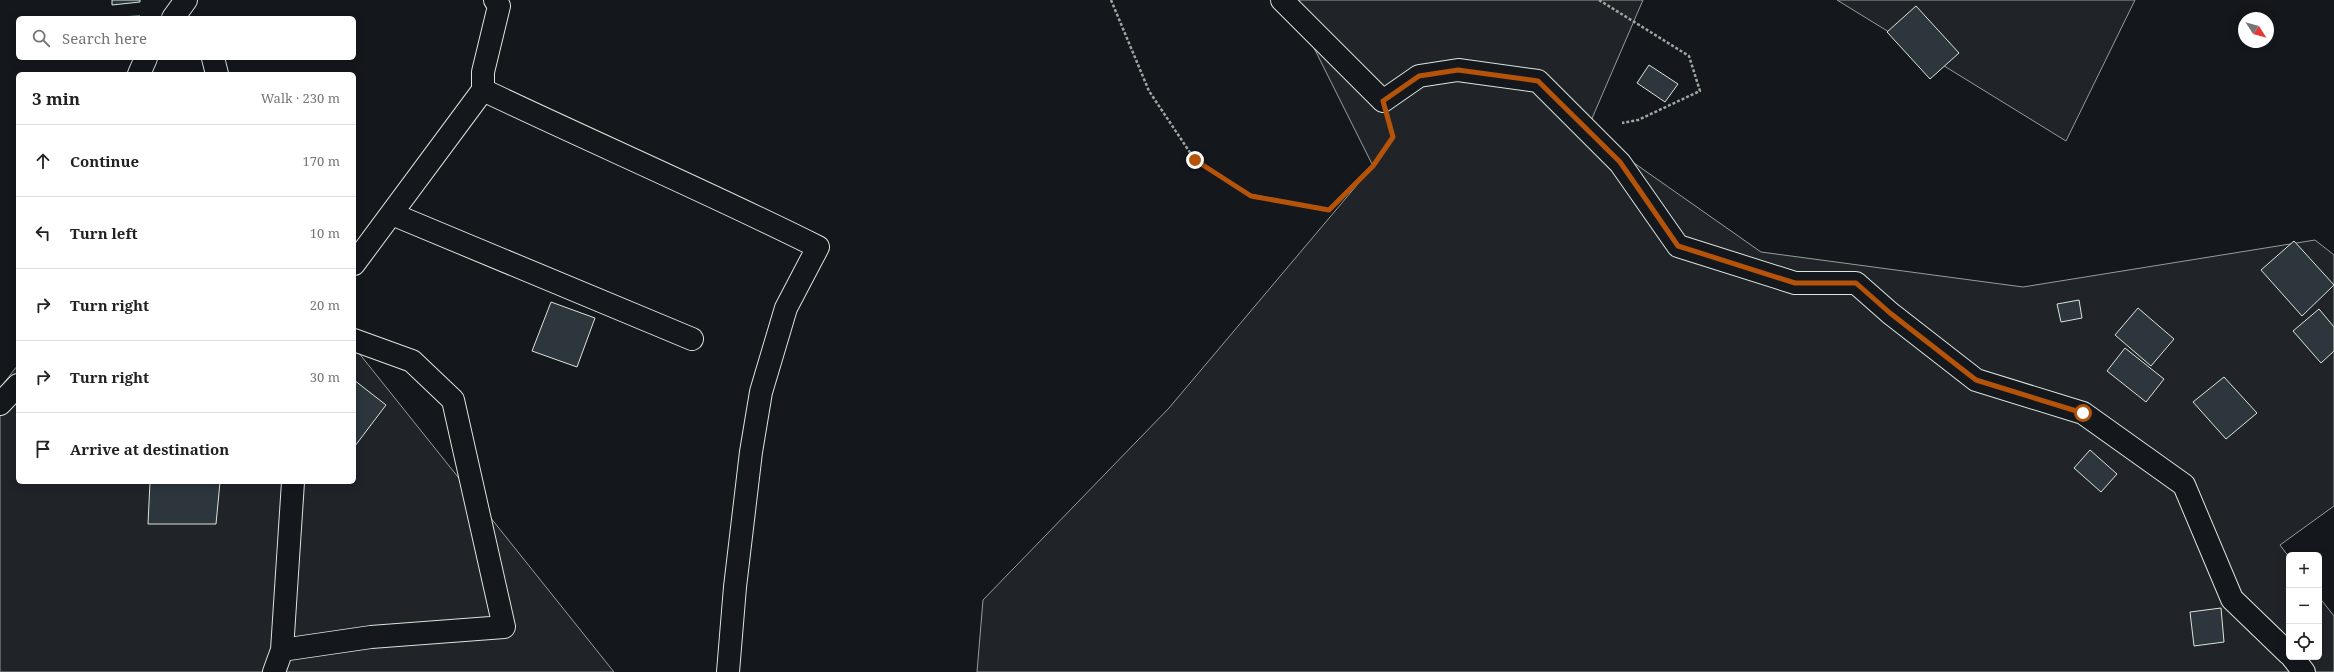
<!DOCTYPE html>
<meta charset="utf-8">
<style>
body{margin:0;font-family:"Noto Serif",serif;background:#f6f6f6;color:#222}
.controls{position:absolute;right:12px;bottom:12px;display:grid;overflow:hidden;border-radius:6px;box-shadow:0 2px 10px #0003}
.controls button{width:36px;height:36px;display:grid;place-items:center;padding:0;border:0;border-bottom:1px solid #e0e0e0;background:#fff;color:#222;font:20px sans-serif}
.compass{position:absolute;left:2238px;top:12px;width:36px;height:36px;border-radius:50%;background:#fff;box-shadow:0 2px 10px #0003;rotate:126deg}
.stop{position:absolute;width:12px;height:12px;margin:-9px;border:3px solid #b45309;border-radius:50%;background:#fff}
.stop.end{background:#b45309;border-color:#fff;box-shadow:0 1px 4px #0008}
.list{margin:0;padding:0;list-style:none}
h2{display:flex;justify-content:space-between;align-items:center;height:52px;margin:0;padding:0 16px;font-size:17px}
h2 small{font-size:13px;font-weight:400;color:#767676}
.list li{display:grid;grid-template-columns:26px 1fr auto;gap:12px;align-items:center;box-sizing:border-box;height:72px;padding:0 16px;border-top:1px solid #e0e0e0}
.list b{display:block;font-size:15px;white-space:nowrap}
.list em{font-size:13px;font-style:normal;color:#767676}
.icon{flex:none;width:22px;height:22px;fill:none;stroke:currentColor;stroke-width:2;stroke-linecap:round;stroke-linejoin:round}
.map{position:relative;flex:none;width:2334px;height:672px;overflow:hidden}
.search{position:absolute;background:#fff;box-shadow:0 2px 10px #0003;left:16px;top:16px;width:340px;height:44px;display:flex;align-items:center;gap:10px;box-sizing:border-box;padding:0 14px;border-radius:6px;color:#767676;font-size:15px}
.panel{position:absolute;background:#fff;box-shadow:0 2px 10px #0003;left:16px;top:72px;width:340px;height:412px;border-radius:6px}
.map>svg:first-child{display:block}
.green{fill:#202428;stroke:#939e99}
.building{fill:#2c363c;stroke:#d8e6dc}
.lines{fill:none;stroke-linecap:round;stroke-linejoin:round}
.minor-casing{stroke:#d8e6dc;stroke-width:24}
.path{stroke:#9da8a2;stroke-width:2.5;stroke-dasharray:3 2;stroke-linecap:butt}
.minor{stroke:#14181c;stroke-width:22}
.route{stroke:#b45309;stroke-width:5}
</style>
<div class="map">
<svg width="2334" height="672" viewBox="0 0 2334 672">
<rect width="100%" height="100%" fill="#14181c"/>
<path class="green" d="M1290,0H1643L1587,130L1761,252L2023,287L2315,240L2334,255V506L2280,545L2289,557V657H2319V597L2334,616V672H977L983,600L1169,408L1373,166Z
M1837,0H2135L2066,141Z
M354,347L614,672H0V388L18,365V482H354Z"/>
<path class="building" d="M112,0H140V2L112,5Z
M1916,6L1959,53L1930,79L1887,32Z
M140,16V18H93Z
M1649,65L1678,84L1665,102L1637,83Z
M2294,241L2334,285L2302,316L2261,270Z
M2079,300L2082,318L2061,322L2057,304Z
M551,302L595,318L577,367L532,351Z
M2138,308L2174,339L2151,366L2115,335Z
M2319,309L2334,327V351L2321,363L2293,331Z
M2125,348L2164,379L2146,402L2107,371Z
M2224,377L2257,413L2226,439L2193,402Z
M354,380L386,405L355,446L354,445Z
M2090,450L2117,474L2101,492L2074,468Z
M150,482H220L216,524H148Z
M2221,608L2224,642L2194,646L2190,612Z"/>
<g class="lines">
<defs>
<path id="minor" d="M495,0L499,6L483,72V90C594,143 708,192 818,247L786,308L761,392L751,452L735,587L728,672
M1282,0L1383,101L1419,76L1458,70L1538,81L1620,163L1678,246L1795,283H1856L1890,313L1976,380L2083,413L2184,485L2232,599L2289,654
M173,18L186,0
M213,58L217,74
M139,74L146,58
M392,214L692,339
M354,264L483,90
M0,404L18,385
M282,650L371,637L504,627L453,400L412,361L354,340
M2292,657L2304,672
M274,672L282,650L293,482"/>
</defs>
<use href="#minor" class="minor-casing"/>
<path class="path" d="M1111,0L1149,91L1195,160L1251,195L1329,210L1373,166L1393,137L1391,128
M1599,0L1689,56L1700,91L1638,120L1622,123"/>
<use href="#minor" class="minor"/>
</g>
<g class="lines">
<path class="route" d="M1195,160L1251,196L1329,210L1373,166L1393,137L1383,101L1419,76L1458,70L1538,81L1620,162L1678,246L1795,283H1856L1890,313L1976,380L2083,413"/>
</g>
</svg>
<div class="controls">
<button>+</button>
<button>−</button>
<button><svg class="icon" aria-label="locate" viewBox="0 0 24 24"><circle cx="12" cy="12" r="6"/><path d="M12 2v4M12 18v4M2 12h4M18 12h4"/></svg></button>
</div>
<svg class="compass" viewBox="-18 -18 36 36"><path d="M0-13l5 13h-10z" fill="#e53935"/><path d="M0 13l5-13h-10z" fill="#767676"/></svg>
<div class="stop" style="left:2083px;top:413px"></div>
<div class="stop end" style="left:1195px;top:160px"></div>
<div class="search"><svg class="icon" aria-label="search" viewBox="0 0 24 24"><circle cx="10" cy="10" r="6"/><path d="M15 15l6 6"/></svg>Search here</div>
<section class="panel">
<h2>3 min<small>Walk · 230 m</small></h2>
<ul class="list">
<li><svg class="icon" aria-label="ahead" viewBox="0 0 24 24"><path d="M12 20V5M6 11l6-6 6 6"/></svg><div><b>Continue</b></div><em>170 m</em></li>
<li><svg class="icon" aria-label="left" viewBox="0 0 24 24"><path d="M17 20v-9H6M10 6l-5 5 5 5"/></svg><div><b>Turn left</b></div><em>10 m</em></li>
<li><svg class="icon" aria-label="right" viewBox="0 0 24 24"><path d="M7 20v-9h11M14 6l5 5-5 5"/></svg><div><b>Turn right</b></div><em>20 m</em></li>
<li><svg class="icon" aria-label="right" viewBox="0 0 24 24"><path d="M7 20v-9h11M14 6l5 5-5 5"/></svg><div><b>Turn right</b></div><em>30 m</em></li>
<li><svg class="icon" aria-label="arrive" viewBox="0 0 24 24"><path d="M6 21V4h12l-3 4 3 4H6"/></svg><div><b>Arrive at destination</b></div></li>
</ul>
</section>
</div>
